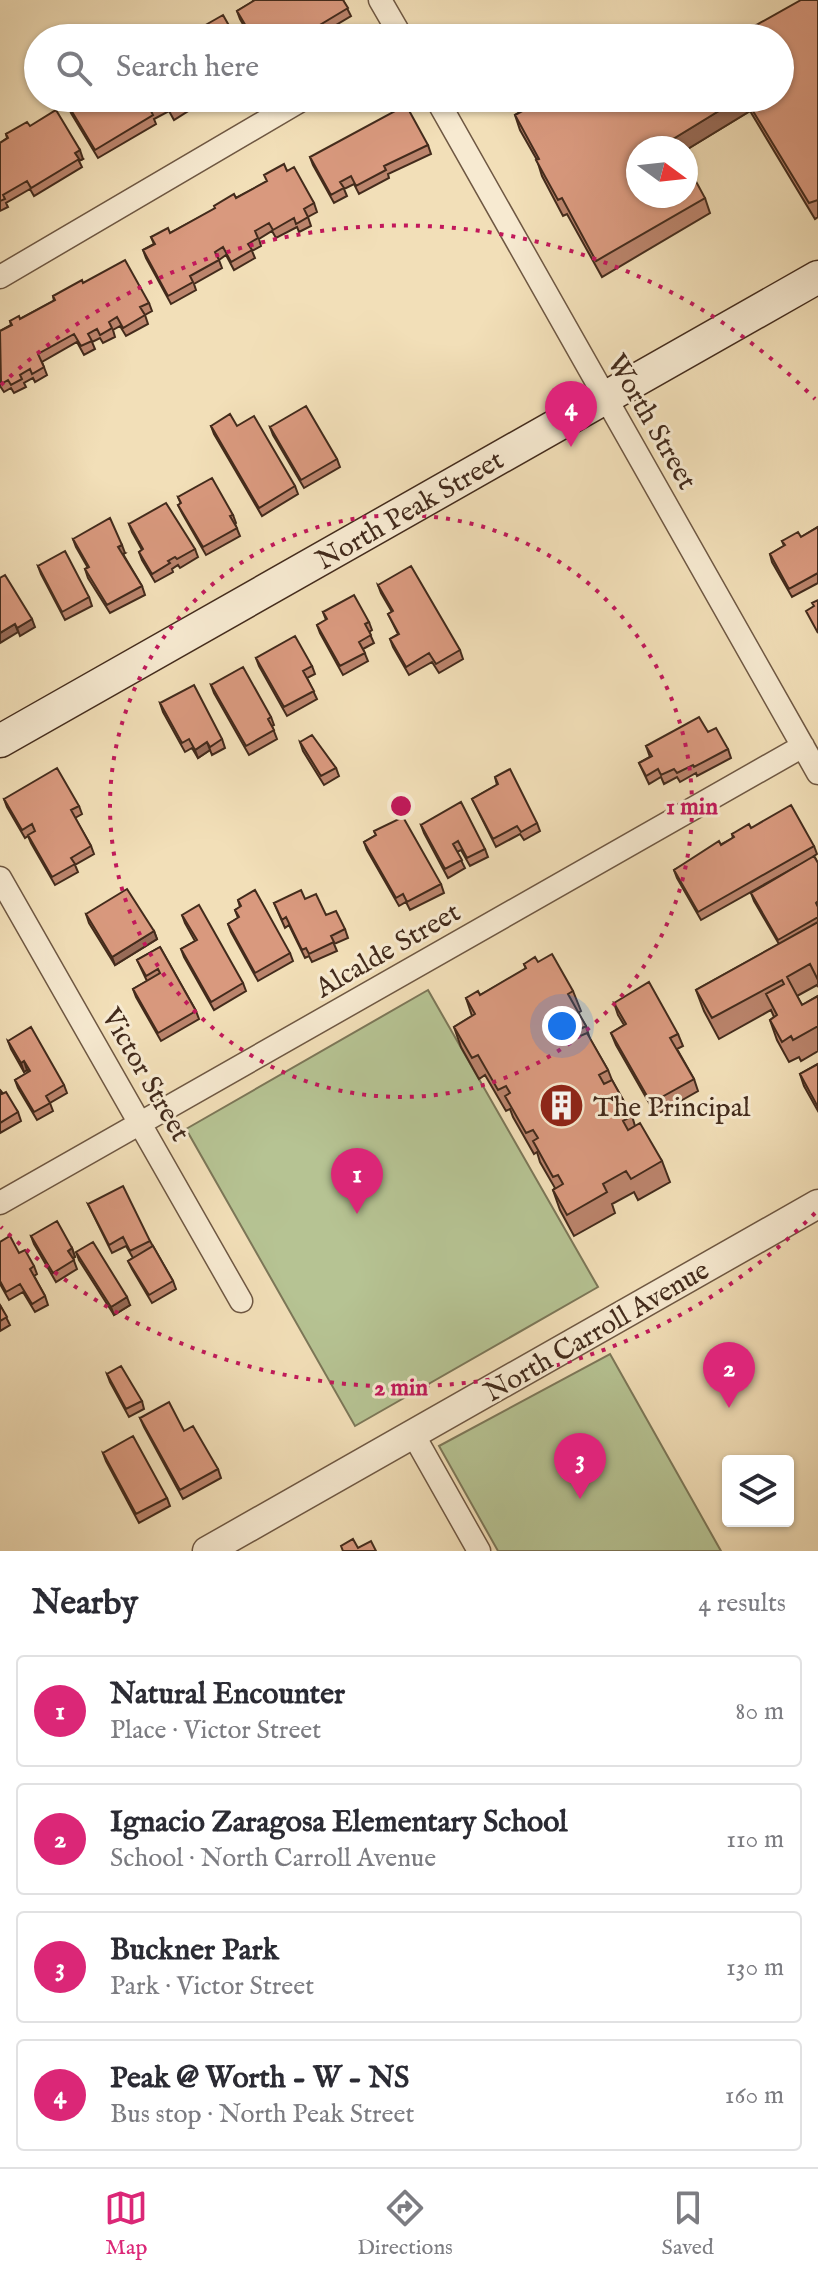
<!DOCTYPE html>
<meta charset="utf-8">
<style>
body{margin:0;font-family:"IM FELL English",serif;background:#f2f2f3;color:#2b2b33}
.controls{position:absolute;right:24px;bottom:24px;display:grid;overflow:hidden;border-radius:8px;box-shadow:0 2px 6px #0004}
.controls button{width:72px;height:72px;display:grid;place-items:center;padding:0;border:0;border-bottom:2px solid #e1e1e2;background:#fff;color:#2b2b33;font:40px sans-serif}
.compass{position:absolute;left:626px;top:136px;width:72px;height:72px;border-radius:50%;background:#fff;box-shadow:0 2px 6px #0004;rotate:105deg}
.you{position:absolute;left:562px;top:1026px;width:28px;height:28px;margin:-20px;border:6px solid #fff;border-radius:50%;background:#1a73e8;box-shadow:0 0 0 12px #1a73e833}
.badge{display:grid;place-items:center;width:52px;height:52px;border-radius:50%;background:#db2777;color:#fff;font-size:26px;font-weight:700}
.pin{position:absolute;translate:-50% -66px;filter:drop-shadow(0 2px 4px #0008)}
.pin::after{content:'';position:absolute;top:42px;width:28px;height:24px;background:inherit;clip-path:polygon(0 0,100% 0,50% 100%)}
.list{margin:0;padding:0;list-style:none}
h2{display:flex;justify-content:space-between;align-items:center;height:104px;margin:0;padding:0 32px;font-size:34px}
h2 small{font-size:26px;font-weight:400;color:#7c7c81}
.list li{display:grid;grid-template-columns:52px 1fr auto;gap:24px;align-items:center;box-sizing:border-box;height:112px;margin:0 16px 16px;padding:0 16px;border:2px solid #e1e1e2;border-radius:8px}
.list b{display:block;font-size:30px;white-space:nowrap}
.list p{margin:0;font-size:26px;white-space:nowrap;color:#7c7c81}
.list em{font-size:26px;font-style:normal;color:#7c7c81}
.icon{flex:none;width:44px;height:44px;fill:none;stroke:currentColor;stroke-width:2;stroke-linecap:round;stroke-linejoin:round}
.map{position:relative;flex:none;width:818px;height:1551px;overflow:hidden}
.search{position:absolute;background:#fff;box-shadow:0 2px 6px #0004;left:24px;right:24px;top:24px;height:88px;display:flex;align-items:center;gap:20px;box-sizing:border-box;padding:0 28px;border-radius:44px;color:#7c7c81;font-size:30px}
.sheet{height:616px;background:#fff}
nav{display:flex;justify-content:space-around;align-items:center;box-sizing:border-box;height:112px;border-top:2px solid #e1e1e2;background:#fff;font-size:22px;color:#7c7c81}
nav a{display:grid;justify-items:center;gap:4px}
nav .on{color:#db2777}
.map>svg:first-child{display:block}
.green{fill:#b6c393;stroke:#7c7758;stroke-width:2}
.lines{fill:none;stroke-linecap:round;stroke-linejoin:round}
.minor-casing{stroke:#6f5843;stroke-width:25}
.tertiary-casing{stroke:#6f5843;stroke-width:31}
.secondary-casing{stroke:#432b1c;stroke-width:35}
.minor{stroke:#f7ead1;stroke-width:22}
.tertiary{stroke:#f7ead1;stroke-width:28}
.secondary{stroke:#f7ead1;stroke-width:32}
.wall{fill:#bb846c;stroke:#432b1c;stroke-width:2}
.shaded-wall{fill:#986b58;stroke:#432b1c;stroke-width:2}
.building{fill:#d9997e;stroke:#432b1c;stroke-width:2}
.ring{fill:none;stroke:#c2185b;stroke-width:4;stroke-dasharray:4 8}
.labels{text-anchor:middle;stroke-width:6;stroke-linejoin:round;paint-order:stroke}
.street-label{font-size:28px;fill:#432b1c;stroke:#f7ead1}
.poi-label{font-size:28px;fill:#432b1c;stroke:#f7ead1;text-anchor:start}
.centre{fill:#c2185b;stroke:#f7ead1;stroke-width:4}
.ring-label{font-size:24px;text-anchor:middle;font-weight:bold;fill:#c2185b;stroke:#f7ead1;stroke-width:6;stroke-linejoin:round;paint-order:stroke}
</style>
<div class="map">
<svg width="818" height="1551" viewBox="0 0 818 1551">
<rect width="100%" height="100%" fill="#f2dfb8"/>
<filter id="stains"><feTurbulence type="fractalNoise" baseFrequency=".0025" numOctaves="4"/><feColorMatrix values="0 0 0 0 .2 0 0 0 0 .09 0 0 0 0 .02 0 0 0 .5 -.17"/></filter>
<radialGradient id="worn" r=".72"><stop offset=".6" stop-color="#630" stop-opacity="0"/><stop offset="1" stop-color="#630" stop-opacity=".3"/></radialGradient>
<path class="green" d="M428,990L598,1287L355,1426L186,1129Z
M610,1354L721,1551H498L439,1446Z"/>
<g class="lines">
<defs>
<path id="minor" d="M380,0L402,38
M436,98L818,773
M0,277L305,98
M0,878L241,1301
M0,1203L803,746
M413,1434L479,1551"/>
<path id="tertiary" d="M207,1551L818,1204"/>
<path id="secondary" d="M0,741L818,277"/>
</defs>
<use href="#minor" class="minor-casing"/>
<use href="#tertiary" class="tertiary-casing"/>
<use href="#secondary" class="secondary-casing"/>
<use href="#minor" class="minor"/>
<use href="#tertiary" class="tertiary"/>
<use href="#secondary" class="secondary"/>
</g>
<path class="wall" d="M253,0H343L351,16L314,38H303L302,35L297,38H251L240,19L237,11L254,1Z
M818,0V217L815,219L750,111L686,150V148H638L705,198L710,213L602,277L567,214L563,216L542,176L537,160L520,130L515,115L520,112L514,98H780Z
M79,98H204L192,105L193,108L174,120L169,111L154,119L156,124L98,158L71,113L68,105Z
M30,126L83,159L79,161L82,167L34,196L30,189L6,203L8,207L0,211V143L7,138L6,134Z
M428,145L431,154L388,174L389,178L359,194L354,184L344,189L347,196L334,203L313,165L310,157Z
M287,171L314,203L317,212L308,217L311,226L299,232L297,227L276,238L272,231L259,239L261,246L252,251L255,258L234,270L226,255L219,260L222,268L194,284L196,290L171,304L146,258L143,250L154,244L151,237L170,233Z
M83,283L149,303L152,311L145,315L148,324L126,336L120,326L113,330L115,337L103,343L100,338L92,342L95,349L84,355L77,342L42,362L47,375L35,382L33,378L24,383L26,387L14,393L11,388L4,392L0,386V331L11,325L10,321L20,319L54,301L53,296Z
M211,426H237L295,486L298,494L262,516L214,434Z
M270,427L337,459L340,467L304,488L273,435Z
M178,497L233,515L236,523L235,524L240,536L206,555L182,513L178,505L181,504Z
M129,524L195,549L198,557L180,568L178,565L172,569L173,572L155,582L142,560L139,552L142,550L132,532Z
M818,527V583L792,597L772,562L770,554L784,546L782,541L801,537Z
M73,539L125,553L123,554L142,586L145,595L110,613L88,578L85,569L88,568L76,547Z
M38,566L89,597L92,606L65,620L41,574Z
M378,585L460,650L463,659L439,673L432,662L409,675L393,647L390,639L398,634L388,614L392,612L381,593Z
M323,612L369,622L372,630L369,632L374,643L363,649L368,661L343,675L320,633L317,625L326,620Z
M256,658L312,666L315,674L307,678L317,699L287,716L259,666Z
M211,685L271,717L274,725L272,726L277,739L249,755L214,693Z
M160,703L222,739L225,748L212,755L210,750L198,758L192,748L185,752L163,712Z
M708,732L728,749L731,758L697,776L696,773L680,782L677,777L664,784L661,777L649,784L639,763L650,757L646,746Z
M300,742L336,768L339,776L324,785L303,751Z
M495,777L537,823L540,831L524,840L520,834L496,847L472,799L497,785Z
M4,799L79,806L82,814L75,818L91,846L94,854L75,865L78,872L55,885L31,843L28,836L25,838L7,807Z
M421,825L485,849L488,857L470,866L461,850L457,852L465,868L448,878L424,833Z
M751,828L814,846L817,854L814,856L818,863V987L817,985L797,996L802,1005L818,996V1051L801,1061L799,1057L789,1062L777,1040L770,1020L774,1017L771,1010L719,1039L704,1011L696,990L779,944L754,901L751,893L797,866L701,920L677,878L674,870L733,838L732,834Z
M374,831L441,884L444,893L410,910L406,902L399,906L367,850L364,842L376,835Z
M305,899L345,929L348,938L334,944L337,951L312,962L309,956L305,958L289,925L285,928L274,903Z
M238,900L290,953L293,961L258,981L231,932L228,924L238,918L235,910L240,907Z
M86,914L154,931L157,939L115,965L89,923Z
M182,915L243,983L246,991L214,1010L184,957L181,949L195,941L185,923Z
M160,947L196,1011L199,1019L161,1041L136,997L133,989L147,981L137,960Z
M538,962L573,991L581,1011L578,1013L586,1026L590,1039L608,1070L612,1080L632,1116L635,1126L662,1161L670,1182L638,1200L634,1192L612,1204L615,1213L574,1236L560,1210L553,1190L555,1188L540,1162L537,1152L534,1154L513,1117L510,1109L506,1111L485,1075L479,1079L461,1047L454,1027L472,1016L466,998L480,995L526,969L524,964Z
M614,1003L678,1034L683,1046L677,1049L694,1079L698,1091L656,1115L616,1045L611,1033L624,1025L618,1015Z
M8,1041L64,1085L67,1093L50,1103L53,1111L37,1120L18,1088L15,1080L29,1072L27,1070L24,1072L11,1049Z
M818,1064V1111L804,1086L800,1074Z
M0,1090L18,1112L21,1121L0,1133Z
M88,1204L150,1241L173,1281L176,1289L152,1303L132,1269L128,1261L133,1258L126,1246L112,1253Z
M31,1236L72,1248L75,1257L73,1258L77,1269L56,1282L34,1244Z
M0,1242L19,1253L34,1266L37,1274L34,1276L45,1296L48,1305L35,1312L23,1292L9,1300L0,1284Z
M76,1252L130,1305L114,1315L79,1260Z
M0,1305L10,1325L0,1331Z
M107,1374L142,1401L144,1409L129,1417L110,1382Z
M140,1418L184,1431L218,1469L221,1478L183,1499L144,1427Z
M103,1453L167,1498L170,1506L139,1523L106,1461Z"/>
<path class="shaded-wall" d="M740,98H745L750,111L686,150V148H676L673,139Z
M80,150L83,159L79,161L75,153Z
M122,545L125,553L121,555L118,547Z
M32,619L35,627L20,636L17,628Z
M15,624L18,632L0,643V633Z
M207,742L210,750L198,758L195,750Z
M154,931L157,939L115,965L112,957Z
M24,1061L27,1070L24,1072L21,1063Z
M72,1248L75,1257L71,1259L68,1251Z
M127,1297L130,1305L114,1315L111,1307Z"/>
<path class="building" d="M255,0H343L348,8L303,35L299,27L286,34L288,38H253L237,11Z
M801,0H818V200L809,203L745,98H780V38H733Z
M223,15L236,38H180L193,30L198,38L206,33L202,27Z
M80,98H189L190,100L171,111L166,102L151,111L153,115L95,150L68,105Z
M520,98H740L673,139L678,148H638V196H686V163L705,198L596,261L562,198L558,200L536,160L539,159L515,115L526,109Z
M406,105L428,145L384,166L386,170L356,186L351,176L340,182L344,188L331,195L310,157Z
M56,110L80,150L75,153L79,159L31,188L27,181L3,195L5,199L0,201V143L8,138L6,134L27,122L30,126Z
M284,164L287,171L294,167L314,203L304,209L308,217L296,224L294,218L273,230L269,223L255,231L258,238L248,244L252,250L231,262L223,247L215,252L219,260L190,276L193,282L168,296L143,250L155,244L151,237L168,228L170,233L215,208L214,206L234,194L236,198L267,181L264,175Z
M125,260L149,303L140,307L145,315L123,328L117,317L109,322L112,328L100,335L97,329L88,334L92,341L81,346L74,334L38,354L44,367L32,374L30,369L20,375L22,379L11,385L8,380L1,384L0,331L12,325L10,321L19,316L20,319L55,300L53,296L82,280L83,283Z
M306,406L337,459L301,480L270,427Z
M230,414L237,426L254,416L295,486L259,508L211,426Z
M212,478L233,515L230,516L237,528L203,547L178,505L181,503L178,497Z
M166,503L195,549L177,559L175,557L168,561L170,563L152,574L139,552L143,549L129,524Z
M110,518L122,545L118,547L142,586L107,605L85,569L89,567L73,539Z
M818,527V573L789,589L770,554L785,545L782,541L798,532L801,537Z
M65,551L89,597L62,612L38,566Z
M411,566L460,650L436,664L429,653L406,667L390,639L399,634L388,614L393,611L378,585Z
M5,575L32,619L17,628L15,624L0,633V578Z
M354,595L369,622L365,624L371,635L359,642L365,653L340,666L317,625L327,619L323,612Z
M818,600V633L806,611L814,606L812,603Z
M295,636L312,666L303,671L314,691L284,707L256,658Z
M243,667L271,717L268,719L274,730L246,746L211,685Z
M194,685L222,739L210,747L207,742L195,750L189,739L182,743L160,703Z
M699,717L708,732L716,728L728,749L694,767L693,765L677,773L674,769L661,775L658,769L646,776L639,763L652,756L646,746Z
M312,735L336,768L321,776L300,742Z
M57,768L79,806L71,810L91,846L71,858L75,864L52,877L28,835L35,831L32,824L22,830L4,799Z
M510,769L537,823L521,832L517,826L493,839L472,799L498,784L495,777Z
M461,802L485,849L467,858L458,841L453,844L462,860L445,869L421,825Z
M791,805L814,846L698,912L674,870L719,841L721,845L734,837L732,834L749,824L751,828Z
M403,817L441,884L407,902L403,894L396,898L364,842L376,835L374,831Z
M814,856L818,863V901L816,903L818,907V917L778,940L751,893Z
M127,889L154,931L112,957L86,914Z
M255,890L290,953L255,973L228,924L239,917L235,910L241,906L238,900Z
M301,890L305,899L316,894L326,915L336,911L345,929L331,936L334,942L309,954L306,948L302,950L286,917L282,920L274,903Z
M199,905L243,983L211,1002L181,949L197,940L182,915Z
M818,922V980L810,964L787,977L802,1005L818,996V1026L793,1040L791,1036L782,1042L770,1020L777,1015L766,994L784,984L782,980L712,1018L696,990Z
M160,947L196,1011L158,1033L133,989L160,973L158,969L146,976L137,960Z
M552,954L573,991L568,994L586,1026L575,1032L578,1037L587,1033L608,1070L599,1075L604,1084L612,1080L632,1116L623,1121L628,1130L640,1123L662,1161L631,1179L626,1171L603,1184L607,1192L567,1215L553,1190L563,1184L558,1175L553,1177L533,1141L538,1138L533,1130L526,1133L505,1096L510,1093L506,1086L498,1090L478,1055L472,1058L454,1027L475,1014L466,998L478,991L480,995L526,968L524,964L535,957L538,962Z
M649,982L678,1034L670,1038L694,1079L651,1103L611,1033L626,1024L614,1003Z
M31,1027L64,1085L46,1096L50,1103L34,1112L15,1080L30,1071L24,1061L21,1063L8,1041Z
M818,1064V1107L800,1074Z
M0,1090L2,1094L6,1092L18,1112L0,1123Z
M123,1186L150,1241L130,1251L123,1237L109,1245L88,1204Z
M57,1221L72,1248L68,1251L74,1260L53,1273L31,1236Z
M10,1236L19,1253L25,1250L34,1266L30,1269L45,1296L32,1304L20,1284L6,1292L0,1281V1242Z
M93,1242L127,1297L111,1307L76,1252Z
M153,1246L173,1281L149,1295L128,1261Z
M0,1305L7,1317L0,1321Z
M121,1366L142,1401L126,1409L107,1374Z
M169,1402L184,1431L193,1426L218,1469L180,1490L140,1418Z
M133,1436L167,1498L136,1514L103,1453Z
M353,1539L358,1548L371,1541L376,1551H343L341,1546Z"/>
<g class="ring">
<circle cx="401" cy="806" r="291"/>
<path d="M815 1213A581 581 0 0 1 1 1227M1 385A581 581 0 0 1 815 399"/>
</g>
<defs>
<symbol id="building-disc" viewBox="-11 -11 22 22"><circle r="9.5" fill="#8f2418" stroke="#f7ead1"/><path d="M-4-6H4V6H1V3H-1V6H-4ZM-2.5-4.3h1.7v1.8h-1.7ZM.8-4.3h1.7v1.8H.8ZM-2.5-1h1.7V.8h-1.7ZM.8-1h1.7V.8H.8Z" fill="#fff"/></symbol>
</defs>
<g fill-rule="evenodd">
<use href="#building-disc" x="536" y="1080" width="51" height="51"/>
</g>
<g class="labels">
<g class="street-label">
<text transform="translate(653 421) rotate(60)" y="10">Worth Street</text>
<text transform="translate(409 509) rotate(-30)" y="10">North Peak Street</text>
<text transform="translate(387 949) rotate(-30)" y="10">Alcalde Street</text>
<text transform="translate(147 1074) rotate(60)" y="10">Victor Street</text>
<text transform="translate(596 1330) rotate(-30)" y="10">North Carroll Avenue</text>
</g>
<g class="poi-label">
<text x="593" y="1116">The Principal</text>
</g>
</g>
<circle cx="401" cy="806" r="12" class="centre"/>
<g class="ring-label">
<text x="692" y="814">1 min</text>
<text x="401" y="1395">2 min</text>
</g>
<rect width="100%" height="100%" filter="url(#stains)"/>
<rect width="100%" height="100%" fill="url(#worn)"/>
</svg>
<div class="controls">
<button><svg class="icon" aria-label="layers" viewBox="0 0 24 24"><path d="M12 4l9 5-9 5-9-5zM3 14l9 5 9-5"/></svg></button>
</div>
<svg class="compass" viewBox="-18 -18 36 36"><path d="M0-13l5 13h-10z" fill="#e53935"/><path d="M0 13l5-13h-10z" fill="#7c7c81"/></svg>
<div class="you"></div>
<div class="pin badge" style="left:357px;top:1214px">1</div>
<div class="pin badge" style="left:729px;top:1408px">2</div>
<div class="pin badge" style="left:580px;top:1499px">3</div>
<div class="pin badge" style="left:571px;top:447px">4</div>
<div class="search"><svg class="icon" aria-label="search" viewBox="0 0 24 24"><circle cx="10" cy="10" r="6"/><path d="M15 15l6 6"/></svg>Search here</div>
</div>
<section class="sheet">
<h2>Nearby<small>4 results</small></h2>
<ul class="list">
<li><span class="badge">1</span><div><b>Natural Encounter</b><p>Place · Victor Street</p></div><em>80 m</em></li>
<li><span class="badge">2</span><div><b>Ignacio Zaragosa Elementary School</b><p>School · North Carroll Avenue</p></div><em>110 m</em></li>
<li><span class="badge">3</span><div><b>Buckner Park</b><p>Park · Victor Street</p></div><em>130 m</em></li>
<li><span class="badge">4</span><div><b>Peak @ Worth - W - NS</b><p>Bus stop · North Peak Street</p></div><em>160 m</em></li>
</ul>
</section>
<nav>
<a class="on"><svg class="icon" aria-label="map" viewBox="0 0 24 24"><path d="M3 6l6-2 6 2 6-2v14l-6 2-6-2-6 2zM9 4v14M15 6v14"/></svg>Map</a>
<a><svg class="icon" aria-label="directions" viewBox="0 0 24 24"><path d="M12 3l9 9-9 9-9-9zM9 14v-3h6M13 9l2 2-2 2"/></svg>Directions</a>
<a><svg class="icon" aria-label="saved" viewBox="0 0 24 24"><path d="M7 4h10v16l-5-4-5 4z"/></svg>Saved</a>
</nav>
